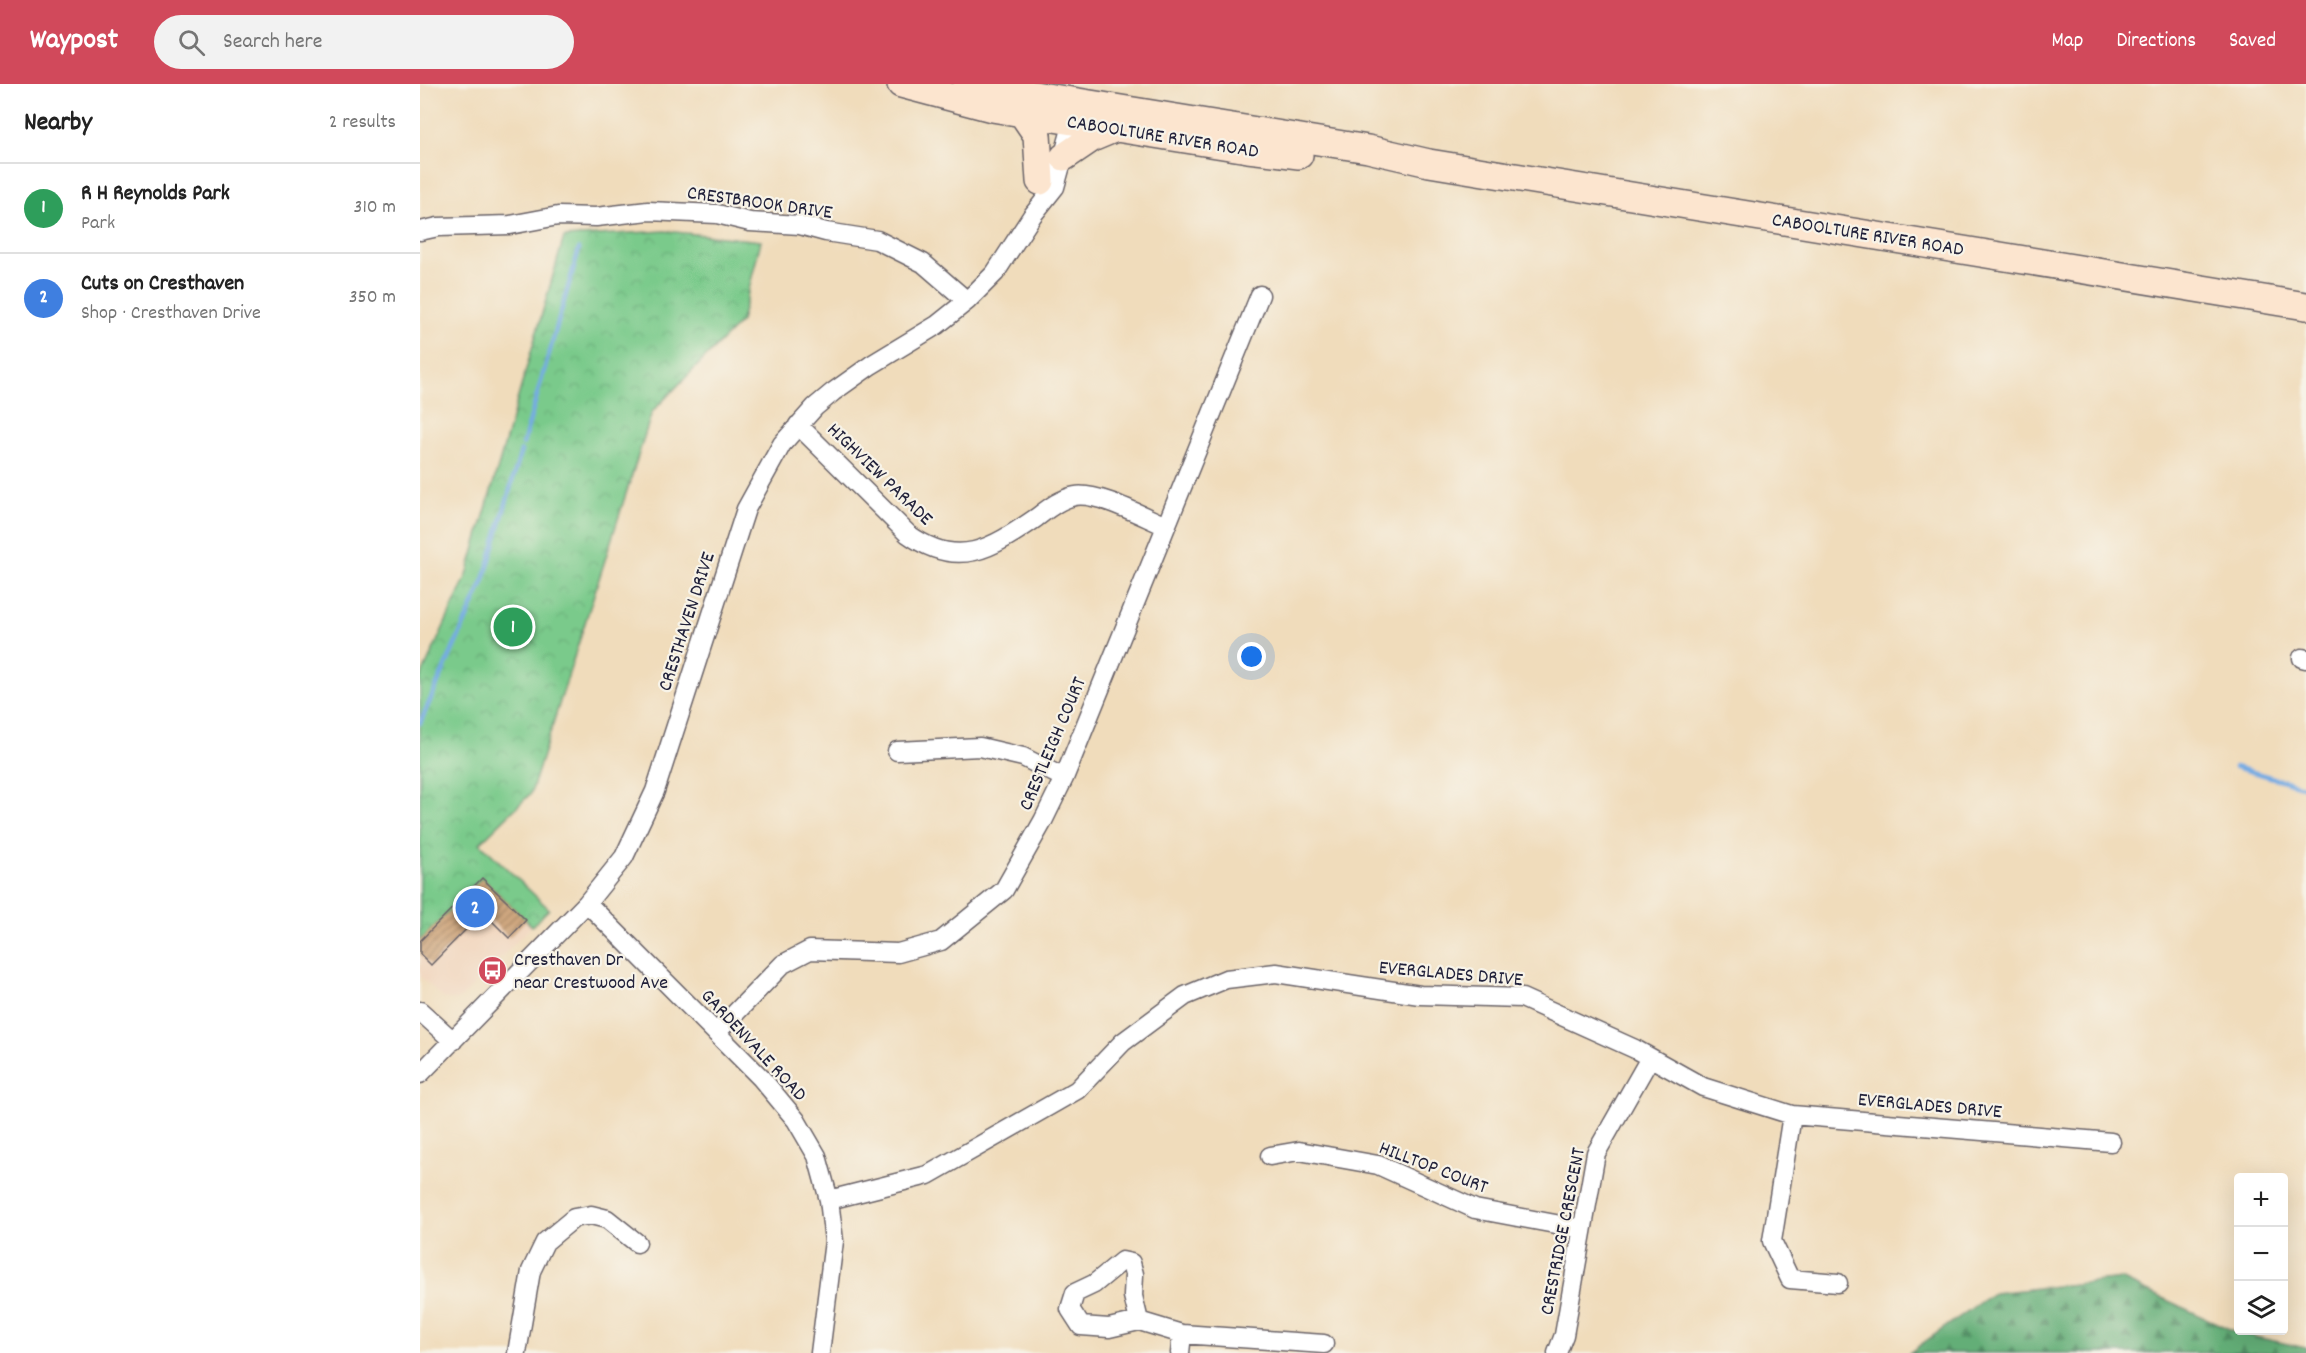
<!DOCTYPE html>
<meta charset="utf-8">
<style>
body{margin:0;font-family:Dekko,sans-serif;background:#f2f2f2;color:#222}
.controls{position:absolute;right:18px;bottom:18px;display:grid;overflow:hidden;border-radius:6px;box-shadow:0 6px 24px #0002}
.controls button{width:54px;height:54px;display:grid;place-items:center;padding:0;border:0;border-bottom:2px solid #e0e0e0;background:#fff;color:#222;font:30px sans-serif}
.you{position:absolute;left:832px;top:573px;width:21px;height:21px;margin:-15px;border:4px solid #fff;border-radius:50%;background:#1a73e8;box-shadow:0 0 0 9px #1a73e833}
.badge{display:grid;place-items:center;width:39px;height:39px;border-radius:50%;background:#d1495b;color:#fff;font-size:20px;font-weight:700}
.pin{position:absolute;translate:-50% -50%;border:3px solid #fff;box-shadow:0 2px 6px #0006}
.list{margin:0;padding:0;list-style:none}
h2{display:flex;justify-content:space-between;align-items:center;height:78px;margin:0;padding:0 24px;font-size:26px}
h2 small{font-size:20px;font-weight:400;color:#767676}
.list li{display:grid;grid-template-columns:39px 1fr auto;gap:18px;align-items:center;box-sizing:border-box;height:90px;padding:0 24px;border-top:2px solid #e0e0e0}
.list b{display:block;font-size:22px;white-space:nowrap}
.list p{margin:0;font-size:20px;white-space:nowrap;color:#767676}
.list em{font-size:20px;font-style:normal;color:#767676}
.icon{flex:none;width:33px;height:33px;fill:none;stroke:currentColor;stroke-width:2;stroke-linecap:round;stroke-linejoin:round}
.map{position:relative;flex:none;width:1886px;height:1269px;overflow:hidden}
header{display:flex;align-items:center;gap:36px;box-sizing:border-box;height:84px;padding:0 30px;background:#d1495b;color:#fff}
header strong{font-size:28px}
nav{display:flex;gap:33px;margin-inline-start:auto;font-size:21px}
.search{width:420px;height:54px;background:#f2f2f2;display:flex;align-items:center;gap:15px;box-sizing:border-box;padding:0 21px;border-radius:33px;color:#767676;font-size:22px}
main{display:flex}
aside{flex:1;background:#fff}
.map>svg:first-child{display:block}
.built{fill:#f1d5bd}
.forest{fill:url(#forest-firs);stroke:#426859;stroke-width:1.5}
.park{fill:url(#park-crowns);stroke:#4e7663;stroke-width:1.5}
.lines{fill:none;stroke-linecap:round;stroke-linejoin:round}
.stream{stroke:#75abe3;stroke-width:4.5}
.building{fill:url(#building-hatch)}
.street-casing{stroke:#6a6368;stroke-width:21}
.secondary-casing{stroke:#6a6368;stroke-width:30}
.street{stroke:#fff;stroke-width:18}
.secondary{stroke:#fce5cf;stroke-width:27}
.labels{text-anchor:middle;stroke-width:4.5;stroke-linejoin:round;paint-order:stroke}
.street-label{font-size:20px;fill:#22223b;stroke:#f7f3e8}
.poi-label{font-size:20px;fill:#22223b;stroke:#f7f3e8;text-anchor:start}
</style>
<header>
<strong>Waypost</strong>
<div class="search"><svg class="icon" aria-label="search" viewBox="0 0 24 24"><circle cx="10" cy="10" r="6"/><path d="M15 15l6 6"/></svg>Search here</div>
<nav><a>Map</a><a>Directions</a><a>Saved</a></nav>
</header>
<main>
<aside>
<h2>Nearby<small>2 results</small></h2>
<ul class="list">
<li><span class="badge" style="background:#2e9e5b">1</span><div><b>R H Reynolds Park</b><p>Park</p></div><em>310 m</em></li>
<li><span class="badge" style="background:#3f7fe0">2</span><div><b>Cuts on Cresthaven</b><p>Shop · Cresthaven Drive</p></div><em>350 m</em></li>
</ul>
</aside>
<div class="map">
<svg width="1886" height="1269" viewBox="0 0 1886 1269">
<defs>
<pattern id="forest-firs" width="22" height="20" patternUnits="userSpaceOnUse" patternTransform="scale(1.5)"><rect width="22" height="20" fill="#63ae77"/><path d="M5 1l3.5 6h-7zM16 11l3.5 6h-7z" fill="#518d63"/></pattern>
<pattern id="park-crowns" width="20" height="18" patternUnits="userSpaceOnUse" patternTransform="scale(1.5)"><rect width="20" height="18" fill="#7aca8b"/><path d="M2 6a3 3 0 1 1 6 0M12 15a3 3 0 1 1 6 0" fill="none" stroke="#69ad79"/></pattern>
<pattern id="building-hatch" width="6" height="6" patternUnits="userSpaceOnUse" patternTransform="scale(1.5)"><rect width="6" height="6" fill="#cfa77f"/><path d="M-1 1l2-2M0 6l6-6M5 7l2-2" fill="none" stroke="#a88869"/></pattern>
</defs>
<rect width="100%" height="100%" fill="#f7f3e8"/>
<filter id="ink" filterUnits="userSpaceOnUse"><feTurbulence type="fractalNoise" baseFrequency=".0167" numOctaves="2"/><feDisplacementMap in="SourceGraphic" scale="12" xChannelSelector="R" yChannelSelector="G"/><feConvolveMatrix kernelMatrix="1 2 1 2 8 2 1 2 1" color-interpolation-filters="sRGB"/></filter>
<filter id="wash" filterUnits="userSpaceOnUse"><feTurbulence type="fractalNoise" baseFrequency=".008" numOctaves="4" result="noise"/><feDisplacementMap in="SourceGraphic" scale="24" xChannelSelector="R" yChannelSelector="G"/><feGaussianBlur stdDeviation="1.35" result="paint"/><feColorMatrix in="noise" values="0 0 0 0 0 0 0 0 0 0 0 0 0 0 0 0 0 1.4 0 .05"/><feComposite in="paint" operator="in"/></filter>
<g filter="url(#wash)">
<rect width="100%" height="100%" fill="#f0dcbb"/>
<path class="built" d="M62,794L112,842L42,913L36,916L23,914L0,892V857Z"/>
<path class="forest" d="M1701,1195L1818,1249L1886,1264V1269H1489L1573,1209Z"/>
<path class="park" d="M245,147L341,157L321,237L232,328L111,709L60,759L129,825L112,842L62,794L0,857V595L47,491L144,153Z"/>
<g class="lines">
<path class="stream" d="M103,360L159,165
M0,639L64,496L101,367
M1815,683L1886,703"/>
</g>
<g id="blocks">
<path class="building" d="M62,794L106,836L89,854L63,828L11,881L0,870V857Z"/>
</g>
</g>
<g filter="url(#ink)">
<use href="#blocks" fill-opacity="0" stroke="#6a6368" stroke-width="1.5"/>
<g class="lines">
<defs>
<path id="street" d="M0,147L18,143L90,141L138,132L176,133L228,127L297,130L330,138L380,141L406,148L457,156L503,179L547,217
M378,341L488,450C538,486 571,465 616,434C628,425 640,415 655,412C678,408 724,433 746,442
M1882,574L1886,575
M477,667L560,663L603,673L644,694
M167,819L341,994L376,1036L397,1072L409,1116L414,1157L400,1269
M0,927L33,957
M296,949L363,880L390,866L478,869L521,857L584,806L623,737L644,694L840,211
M0,990L167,819L204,773L235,707L326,425L362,360L395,323L413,308L451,281L517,241L547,217L575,189L612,132L635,103L656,27
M1372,1031L1352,1157L1370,1195L1418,1199
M850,1072L879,1067L958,1081L1055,1125L1162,1145
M409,1116L508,1091L657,1006L703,958L765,912L806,895L856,889L1000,911L1102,914L1215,965L1283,1003L1372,1031L1691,1058
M719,1237L713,1212L714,1190L711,1179L702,1177L674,1200L655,1209L650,1225L661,1242L689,1244L719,1237L762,1250L760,1269
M762,1250L904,1260
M97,1269L111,1187L125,1158L154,1134L171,1131L187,1135L217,1159
M1137,1269L1144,1251L1176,1069L1230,974"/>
<path id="secondary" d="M481,0L572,24L828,65L879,71
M547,0L948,65L1009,79L1886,222
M602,29L617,51L620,97
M644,73L672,54L696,44"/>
</defs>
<use href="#street" class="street-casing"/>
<use href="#secondary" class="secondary-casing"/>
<use href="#street" class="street"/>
<use href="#secondary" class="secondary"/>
</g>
</g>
<defs>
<symbol id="bus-disc" viewBox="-11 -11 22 22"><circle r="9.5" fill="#d1495b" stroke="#f7f3e8"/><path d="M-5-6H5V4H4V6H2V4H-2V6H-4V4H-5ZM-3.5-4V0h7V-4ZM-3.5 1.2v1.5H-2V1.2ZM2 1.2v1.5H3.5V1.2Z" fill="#fff"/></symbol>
</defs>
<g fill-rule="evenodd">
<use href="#bus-disc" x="56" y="870" width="33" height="33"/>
</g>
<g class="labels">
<g class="street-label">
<text transform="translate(743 51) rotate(9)" y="7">CABOOLTURE RIVER ROAD</text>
<text transform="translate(340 117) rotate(8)" y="7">CRESTBROOK DRIVE</text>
<text transform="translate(1448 149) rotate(9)" y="7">CABOOLTURE RIVER ROAD</text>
<text transform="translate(461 389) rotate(44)" y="7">HIGHVIEW PARADE</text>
<text transform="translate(265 537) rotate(-72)" y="7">CRESTHAVEN DRIVE</text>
<text transform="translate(631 659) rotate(-67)" y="7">CRESTLEIGH COURT</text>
<text transform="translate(1031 888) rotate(5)" y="7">EVERGLADES DRIVE</text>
<text transform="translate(335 960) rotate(47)" y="7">GARDENVALE ROAD</text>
<text transform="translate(1510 1020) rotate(5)" y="7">EVERGLADES DRIVE</text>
<text transform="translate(1014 1082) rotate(21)" y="7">HILLTOP COURT</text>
<text transform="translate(1141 1147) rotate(-79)" y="7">CRESTRIDGE CRESCENT</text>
</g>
<g class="poi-label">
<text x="94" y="881">Cresthaven Dr<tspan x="94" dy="23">near Crestwood Ave</tspan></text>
</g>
</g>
</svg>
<div class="controls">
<button>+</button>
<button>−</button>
<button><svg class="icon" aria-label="layers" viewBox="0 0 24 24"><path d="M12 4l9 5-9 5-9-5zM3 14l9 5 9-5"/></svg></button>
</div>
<div class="you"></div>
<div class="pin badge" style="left:93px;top:543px;background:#2e9e5b">1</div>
<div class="pin badge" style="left:55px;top:824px;background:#3f7fe0">2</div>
</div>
</main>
